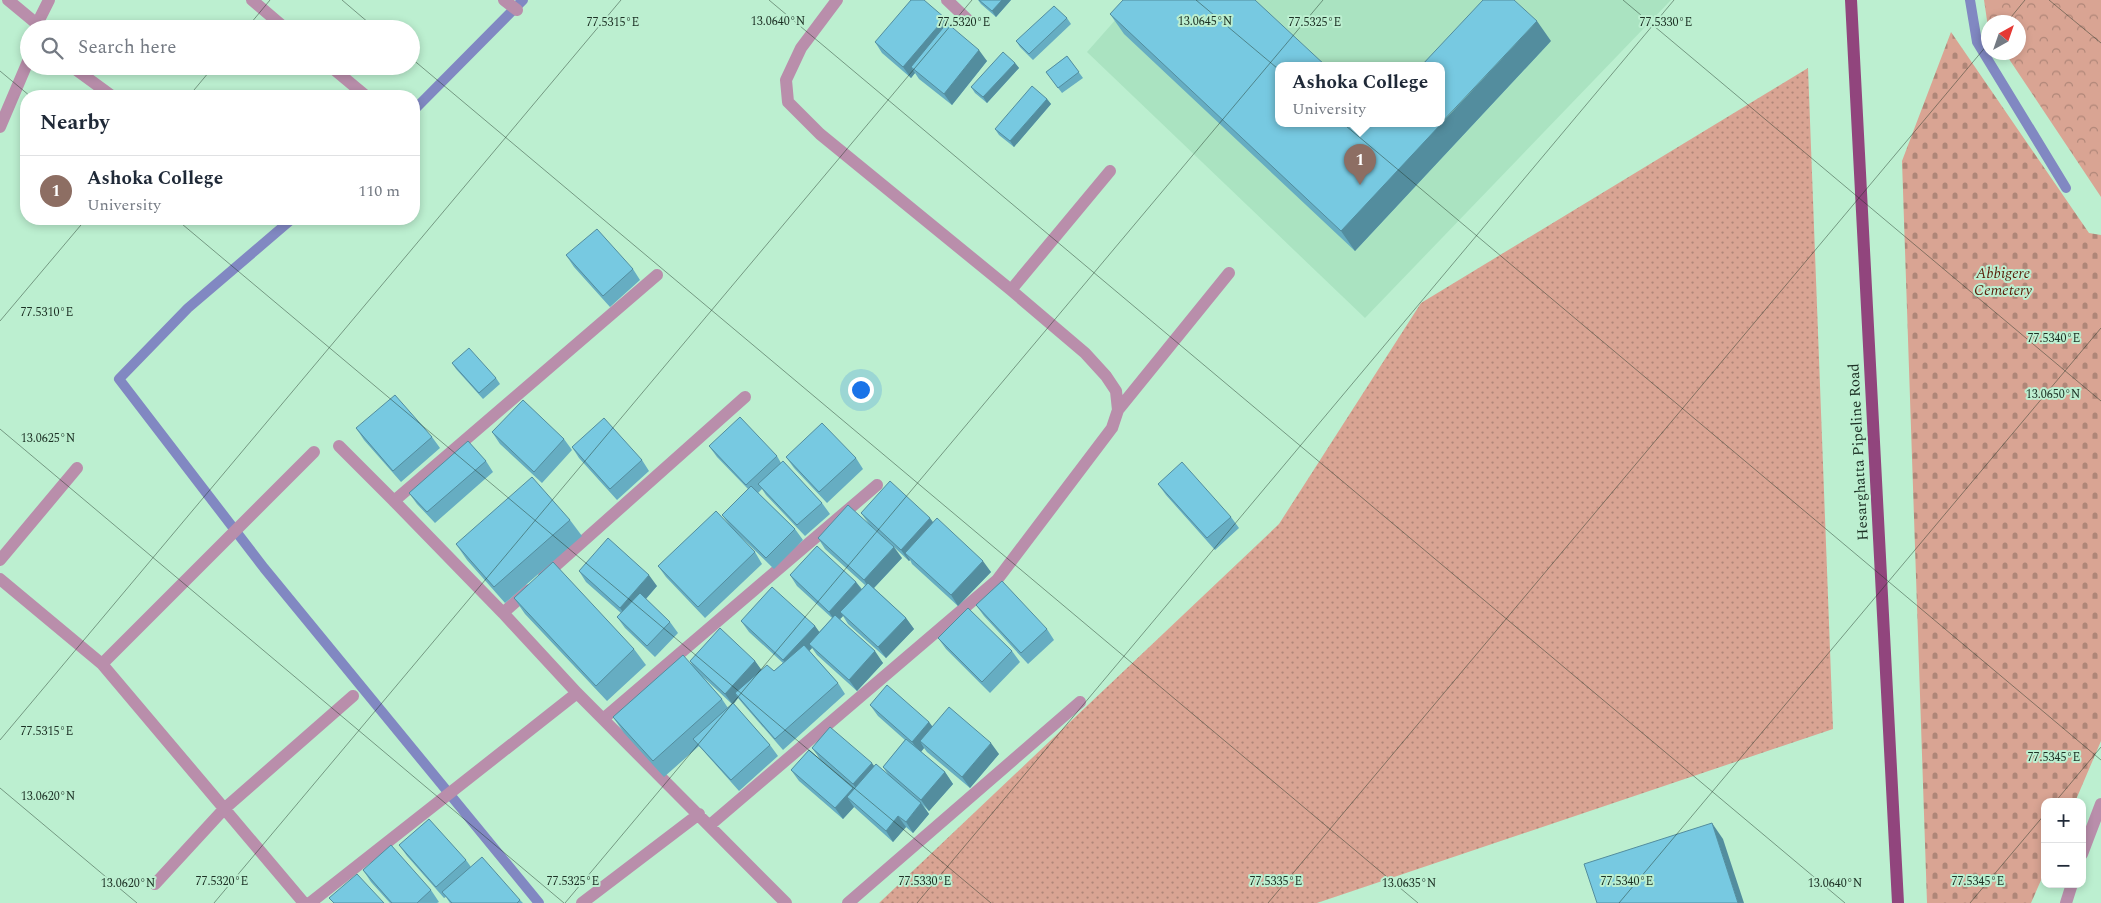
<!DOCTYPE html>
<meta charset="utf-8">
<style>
body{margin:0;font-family:Spectral,serif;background:#f2f2f3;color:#1f2937}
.controls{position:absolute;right:15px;bottom:15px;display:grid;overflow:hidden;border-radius:10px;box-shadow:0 2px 8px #0003}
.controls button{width:45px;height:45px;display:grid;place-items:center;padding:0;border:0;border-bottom:1px solid #e0e1e3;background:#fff;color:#1f2937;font:25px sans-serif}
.compass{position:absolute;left:1981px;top:15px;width:45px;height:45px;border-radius:50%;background:#fff;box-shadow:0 2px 8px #0003;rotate:40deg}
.you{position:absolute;left:860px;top:389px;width:18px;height:18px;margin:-12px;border:4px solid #fff;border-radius:50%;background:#1a73e8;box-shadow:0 0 0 8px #1a73e833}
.badge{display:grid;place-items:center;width:32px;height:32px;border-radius:50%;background:#ea580c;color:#fff;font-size:16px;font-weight:700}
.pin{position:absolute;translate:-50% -41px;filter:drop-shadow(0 1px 2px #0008)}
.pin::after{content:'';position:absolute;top:26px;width:18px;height:15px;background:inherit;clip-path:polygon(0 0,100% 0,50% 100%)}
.popup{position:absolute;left:1275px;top:62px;width:170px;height:65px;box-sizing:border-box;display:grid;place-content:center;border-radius:10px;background:#fff;filter:drop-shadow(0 1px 4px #0005);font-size:16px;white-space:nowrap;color:#747a83}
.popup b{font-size:19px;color:#1f2937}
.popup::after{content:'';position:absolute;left:50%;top:100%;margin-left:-10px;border:10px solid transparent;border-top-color:#fff}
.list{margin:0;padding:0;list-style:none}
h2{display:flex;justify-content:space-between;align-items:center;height:65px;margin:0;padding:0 20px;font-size:21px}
h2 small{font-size:16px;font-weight:400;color:#747a83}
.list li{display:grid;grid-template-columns:32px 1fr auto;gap:15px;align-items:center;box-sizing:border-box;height:70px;padding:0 20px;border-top:1px solid #e0e1e3}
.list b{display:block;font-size:19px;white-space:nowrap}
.list p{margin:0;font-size:16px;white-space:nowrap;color:#747a83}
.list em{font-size:16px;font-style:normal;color:#747a83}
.icon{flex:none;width:28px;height:28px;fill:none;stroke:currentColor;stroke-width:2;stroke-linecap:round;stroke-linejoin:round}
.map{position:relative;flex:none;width:2101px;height:903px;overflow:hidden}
.search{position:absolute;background:#fff;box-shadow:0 2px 8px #0003;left:20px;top:20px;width:400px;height:55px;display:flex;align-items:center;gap:12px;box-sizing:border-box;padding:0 18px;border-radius:28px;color:#747a83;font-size:19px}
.panel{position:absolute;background:#fff;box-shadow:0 2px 8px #0003;left:20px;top:90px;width:400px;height:135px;border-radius:20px}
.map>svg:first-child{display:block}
.built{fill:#aae3c1;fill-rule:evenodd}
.grass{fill:url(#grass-dots)}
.forest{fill:url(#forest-crowns)}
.cemetery{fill:url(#cemetery-stones)}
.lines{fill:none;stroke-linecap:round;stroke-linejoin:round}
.stream{stroke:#8188c2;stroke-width:10}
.minor{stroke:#b98eab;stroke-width:12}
.major{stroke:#91457d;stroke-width:12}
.wall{fill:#66adc2;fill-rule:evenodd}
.shaded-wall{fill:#538d9e}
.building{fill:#77c9e1;stroke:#538d9e}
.ticks{fill:none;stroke:#1c3024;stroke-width:1;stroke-opacity:0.45}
.labels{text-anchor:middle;stroke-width:4;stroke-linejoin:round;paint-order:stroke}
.park-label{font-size:15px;font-style:italic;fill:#591d09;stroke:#bcefd0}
.street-label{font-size:15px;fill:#1c3024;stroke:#bcefd0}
.ticks-label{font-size:12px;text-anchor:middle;fill:#1c3024;stroke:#bcefd0;stroke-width:4;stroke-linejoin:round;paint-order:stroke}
</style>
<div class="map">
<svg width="2101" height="903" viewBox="0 0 2101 903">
<defs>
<pattern id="grass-dots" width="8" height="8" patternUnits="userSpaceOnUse" patternTransform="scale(1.25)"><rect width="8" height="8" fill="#d9a493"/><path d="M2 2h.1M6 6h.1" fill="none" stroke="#af8678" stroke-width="1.8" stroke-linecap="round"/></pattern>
<pattern id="forest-crowns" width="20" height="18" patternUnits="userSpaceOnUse" patternTransform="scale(1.25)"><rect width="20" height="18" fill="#d9a493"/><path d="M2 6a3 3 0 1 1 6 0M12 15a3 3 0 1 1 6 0" fill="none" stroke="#af8678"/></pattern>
<pattern id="cemetery-stones" width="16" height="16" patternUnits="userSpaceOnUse" patternTransform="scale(1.25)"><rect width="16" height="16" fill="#d9a493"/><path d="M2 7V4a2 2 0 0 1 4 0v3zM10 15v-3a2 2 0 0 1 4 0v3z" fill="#af8678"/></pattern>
</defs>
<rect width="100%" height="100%" fill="#bcefd0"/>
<path class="built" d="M1133,0H1671L1365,318L1087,52ZM1279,66H1441V124H1279Z"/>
<path class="grass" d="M1808,68L1833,729L1317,903H879L1279,524L1421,303Z"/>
<path class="forest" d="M1984,0H2101V197L2005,53L2018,52V22H1988V27Z"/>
<path class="cemetery" d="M1951,32L2089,233L2101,235V741L2075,802H2045V871L2031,903H1927L1902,161Z"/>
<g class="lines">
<path class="stream" d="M1970,0L1977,42L2066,188
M414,110L523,0
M292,219L188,308L119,379L264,568L539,903"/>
<path class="minor" d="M8,0L37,24
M252,0L286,29
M504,0L517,10
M947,0L968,20
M37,29V24L49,0
M71,66L112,96
M330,66L366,96
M0,127L29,59
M657,275L394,501L503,613L577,693L786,903
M1011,290L1110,171
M1118,410L1229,273
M339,446L394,501
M0,560L77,468
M544,576L745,397
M0,579L102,664L304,903
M503,613L529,590
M102,664L314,452
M603,719L877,485
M710,825L997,580L1112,428L1118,410L1116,391L1106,376L1085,353L1011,290L820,134L788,102L786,80L801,48L837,0
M2082,854L2101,804
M155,884L224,809L353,696
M310,903L577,693
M582,903L699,814
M848,903L1080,702
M2066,903L2072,884"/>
<path class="major" d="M1851,0L1898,903"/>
</g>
<path class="wall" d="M978,0H1011L996,17L981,4Z
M1110,14L1279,124H1441L1551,41L1355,251L1124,34Z
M1067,18L1071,24L1033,60L1020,47L1016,41Z
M951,27L987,61L952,105L919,79L915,73L911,78L882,53L875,42Z
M1067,56L1083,78L1062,93L1046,72Z
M1015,63L1019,68L987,103L975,93L971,87Z
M1047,99L1051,104L1014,147L999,135L995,129Z
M566,255L633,269L640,280L610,307L574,267Z
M452,363L496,378L500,384L483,399L456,369Z
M356,428L432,437L440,448L401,482L364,440Z
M492,432L564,439L572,450L542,483L500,444Z
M709,446L777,456L781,463L822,503L830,514L805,536L766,495L762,489L758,493L795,529L803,540L774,569L730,526L755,552L762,564L705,618L666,577L658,566L730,526L722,515L748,489L717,457Z
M572,447L642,460L649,471L617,500L579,458Z
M786,457L856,458L863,469L827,503L794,468Z
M486,461L493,472L435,523L417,504L409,493Z
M1158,484L1231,517L1239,528L1215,550L1166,495Z
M861,513L933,522L991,572L958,606L912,564L910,560L909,561L869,524Z
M570,520L582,536L505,603L467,560L456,544Z
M818,538L902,558L874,588L906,618L914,629L886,658L848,624L843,616L840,619L883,663L857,691L817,655L812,648L809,651L838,683L845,694L783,750L743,704L738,698L733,704L770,745L778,756L739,791L699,746L664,777L624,733L613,717L694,668L690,661H755L761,670L774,671L783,663L749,632L741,621L815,626L819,632L832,618L797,586L790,575L856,582L862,589L865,585L825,549ZM702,676L732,704L728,708L722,699Z
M579,571L657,586L646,599L670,622L678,633L655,657L625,628L617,617L621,613L586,582Z
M514,598L634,649L646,665L607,701L525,614Z
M976,605L1047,629L1054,640L1028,664L984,616Z
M938,638L1012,651L1020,662L990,693L946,649Z
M870,705L929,722L932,726L999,754L970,788L927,752L924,748L921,752L945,772L953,784L929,811L923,805L929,814L913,833L906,827L893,842L854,807L843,819L799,781L791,770L853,788L820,759L812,748L874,766L889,776L883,767L905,740L878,716Z
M399,845L466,860L471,867L520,900L523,903H450L446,897L444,898L407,856Z
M363,870L431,890L439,902L437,903H390L371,882Z"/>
<path class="shaded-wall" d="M1002,0H1011L996,17L992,11Z
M945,18L953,29L911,67L915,73L911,78L903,67Z
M1537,21L1551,41L1355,251L1341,231Z
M979,50L987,61L952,105L944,94Z
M1015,63L1019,68L987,103L983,97Z
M1047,99L1051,104L1014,147L1010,141Z
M930,518L938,529L905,553L910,560L909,561L901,550Z
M894,547L902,558L871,591L864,580Z
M983,561L991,572L958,606L951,595Z
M649,575L657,586L628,619L620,608Z
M856,582L864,593L840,612L843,616L836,623L829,612Z
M906,618L914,629L886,658L878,647Z
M815,626L823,637L809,644L812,648L791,671L783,660Z
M875,651L883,663L857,691L849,680Z
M755,661L763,672L735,693L738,698L733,705L725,694Z
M929,722L937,733L920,741L924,748L920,753L912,742Z
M991,743L999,754L970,788L962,777Z
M872,763L880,774L861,795L853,784Z
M945,772L953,784L929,811L921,800Z
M853,788L861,799L847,797L854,807L843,819L835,808Z
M921,803L929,814L913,833L906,822Z
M898,816L906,827L893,842L886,831Z
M1712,823L1723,839L1744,903H1738Z"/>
<path class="building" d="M911,0H924L945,18L903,67L875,42Z
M979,0H1002L992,11Z
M1123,0H1255L1326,66H1279V124H1441L1341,231L1110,14Z
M1483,0H1514L1537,21L1441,123V66H1421Z
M1054,6L1067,18L1029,54L1016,41Z
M947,23L979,50L944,94L911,67Z
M1003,52L1015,63L983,97L971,87Z
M1067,56L1079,72L1058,88L1046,72Z
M1032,86L1047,99L1010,141L995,129Z
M597,229L633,269L603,296L566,255Z
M469,348L496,378L479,393L452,363Z
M395,395L432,437L393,471L356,428Z
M523,400L564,439L534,472L492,432Z
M740,417L777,456L746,485L709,446Z
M604,418L642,460L610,489L572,447Z
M822,423L856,458L819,492L786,457Z
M468,441L486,461L427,512L409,493Z
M783,461L822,503L797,525L758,484Z
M1182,462L1231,517L1207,538L1158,484Z
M532,477L570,520L494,587L456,544Z
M890,481L930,518L901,550L861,513Z
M751,486L795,529L766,558L722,515Z
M848,505L894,547L864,580L818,538Z
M716,511L755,552L698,607L658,566Z
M937,518L983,561L951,595L905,553Z
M608,538L649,575L620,608L579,571Z
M817,546L856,582L829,612L790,575Z
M553,562L634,649L596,686L514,598Z
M1002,581L1047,629L1021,653L976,605Z
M868,583L906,618L878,647L840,612Z
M772,587L815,626L783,660L741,621Z
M640,593L670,622L647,646L617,617Z
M968,608L1012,651L982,682L938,638Z
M835,615L875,651L849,680L809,644Z
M720,628L755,661L725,694L690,661Z
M804,645L838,683L775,739L735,693L767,665L774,671Z
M683,655L722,699L653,761L613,717Z
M887,685L929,722L912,742L870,705Z
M733,703L770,745L731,780L693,739Z
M949,707L991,743L962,777L920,741Z
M830,727L872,763L853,784L812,748Z
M906,739L945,772L921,800L883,767Z
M809,750L853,788L835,808L791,770Z
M876,764L921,803L906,822L898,816L886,831L847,797Z
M429,819L466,860L436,887L399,845Z
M1712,823L1738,903H1597L1584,864Z
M391,845L431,890L417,903H392L363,870Z
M482,857L520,900L517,903H452L442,892Z
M357,874L384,903H334L329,898Z"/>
<path class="ticks" d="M342,0L376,29M769,0L1845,903M1196,0L2101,760M1623,0L2101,401M2049,0L2101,43M2007,22L2025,0M246,29L270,0M411,58L1418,903M0,71L30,96M189,96L214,66M176,219L991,903M0,321L86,219M0,429L564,903M0,740L621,0M0,788L137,903M2055,802L2101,747M214,903L972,0M565,903L1323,0M917,903L1674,0M1268,903L1988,44M1619,903L2101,328M1970,903L2045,814"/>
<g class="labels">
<g class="park-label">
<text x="2003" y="278">Abbigere<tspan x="2003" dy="17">Cemetery</tspan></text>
</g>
<g class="street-label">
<text transform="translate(1858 452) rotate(-93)" y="5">Hesarghatta Pipeline Road</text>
</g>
</g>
<g class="ticks-label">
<text x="778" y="25">13.0640°N</text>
<text x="1205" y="25">13.0645°N</text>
<text x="613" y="26">77.5315°E</text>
<text x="964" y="26">77.5320°E</text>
<text x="1315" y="26">77.5325°E</text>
<text x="1666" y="26">77.5330°E</text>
<text x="47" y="316">77.5310°E</text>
<text x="2054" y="342">77.5340°E</text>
<text x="2053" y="398">13.0650°N</text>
<text x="48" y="442">13.0625°N</text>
<text x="47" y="735">77.5315°E</text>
<text x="2054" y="761">77.5345°E</text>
<text x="48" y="800">13.0620°N</text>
<text x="222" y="885">77.5320°E</text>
<text x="573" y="885">77.5325°E</text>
<text x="925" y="885">77.5330°E</text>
<text x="1276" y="885">77.5335°E</text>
<text x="1627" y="885">77.5340°E</text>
<text x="1978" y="885">77.5345°E</text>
<text x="128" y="887">13.0620°N</text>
<text x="1409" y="887">13.0635°N</text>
<text x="1835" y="887">13.0640°N</text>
</g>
</svg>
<div class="controls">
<button>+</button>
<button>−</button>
</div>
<svg class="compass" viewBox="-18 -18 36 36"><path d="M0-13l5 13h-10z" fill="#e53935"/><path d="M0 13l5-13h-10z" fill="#747a83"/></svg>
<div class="you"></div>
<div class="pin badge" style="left:1360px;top:185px;background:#8d6e63">1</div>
<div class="popup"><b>Ashoka College</b>University</div>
<div class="search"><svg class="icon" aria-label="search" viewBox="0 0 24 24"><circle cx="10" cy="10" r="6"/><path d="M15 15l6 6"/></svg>Search here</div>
<section class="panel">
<h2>Nearby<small></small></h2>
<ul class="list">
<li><span class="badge" style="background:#8d6e63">1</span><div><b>Ashoka College</b><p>University</p></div><em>110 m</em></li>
</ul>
</section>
</div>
